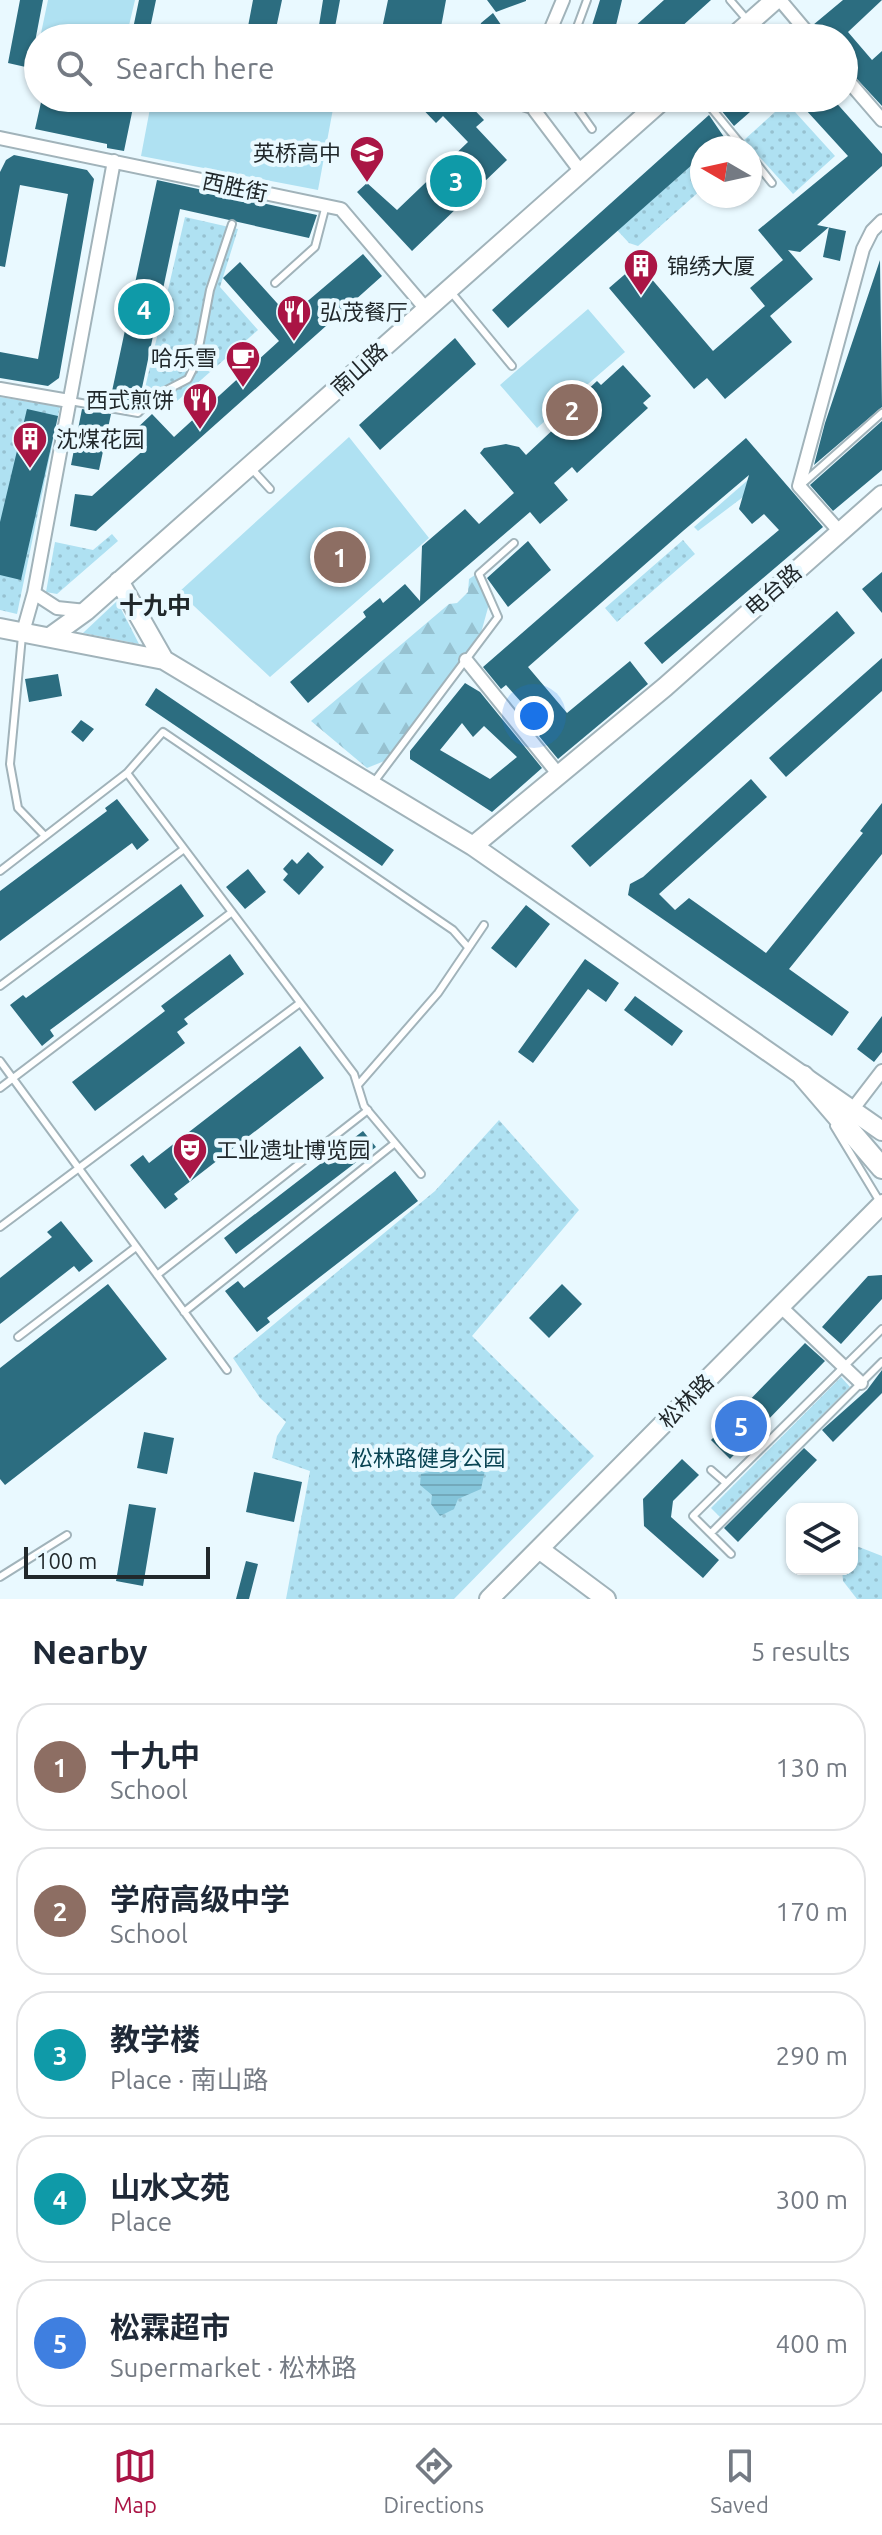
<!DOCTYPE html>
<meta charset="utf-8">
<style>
body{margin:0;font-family:Ubuntu,"Noto Sans SC",sans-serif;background:#f6f6f7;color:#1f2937}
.controls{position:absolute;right:24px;bottom:24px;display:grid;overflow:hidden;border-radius:16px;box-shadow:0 2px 6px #0004}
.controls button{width:72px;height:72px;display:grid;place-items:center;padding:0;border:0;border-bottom:2px solid #e0e1e3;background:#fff;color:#1f2937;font:40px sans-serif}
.compass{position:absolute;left:690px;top:136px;width:72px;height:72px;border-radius:50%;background:#fff;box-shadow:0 2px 6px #0004;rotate:279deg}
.scale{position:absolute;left:24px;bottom:20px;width:186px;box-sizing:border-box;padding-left:8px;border:4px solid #21282b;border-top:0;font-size:22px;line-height:28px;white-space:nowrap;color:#21282b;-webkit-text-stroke:6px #e9f9ff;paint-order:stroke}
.you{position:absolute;left:534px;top:716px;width:28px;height:28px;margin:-20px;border:6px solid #fff;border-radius:50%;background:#1a73e8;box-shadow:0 0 0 12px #1a73e833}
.badge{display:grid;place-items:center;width:52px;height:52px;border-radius:50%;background:#aa1545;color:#fff;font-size:26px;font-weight:700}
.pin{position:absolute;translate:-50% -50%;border:4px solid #fff;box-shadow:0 2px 8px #0006}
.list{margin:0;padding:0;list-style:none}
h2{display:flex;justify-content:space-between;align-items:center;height:104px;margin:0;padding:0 32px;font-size:34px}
h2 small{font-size:26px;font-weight:400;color:#747a83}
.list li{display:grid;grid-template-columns:52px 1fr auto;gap:24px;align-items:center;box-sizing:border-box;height:128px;margin:0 16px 16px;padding:0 16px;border:2px solid #e0e1e3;border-radius:32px}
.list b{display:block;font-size:30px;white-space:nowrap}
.list p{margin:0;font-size:26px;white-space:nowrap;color:#747a83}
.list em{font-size:26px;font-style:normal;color:#747a83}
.icon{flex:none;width:44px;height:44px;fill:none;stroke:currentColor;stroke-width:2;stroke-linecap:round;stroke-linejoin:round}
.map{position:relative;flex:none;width:882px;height:1599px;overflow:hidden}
.search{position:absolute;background:#fff;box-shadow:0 2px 6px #0004;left:24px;right:24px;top:24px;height:88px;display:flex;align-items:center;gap:20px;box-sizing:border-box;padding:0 28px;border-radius:44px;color:#747a83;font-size:30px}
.sheet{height:824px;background:#fff}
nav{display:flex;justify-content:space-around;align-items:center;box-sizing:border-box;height:112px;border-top:2px solid #e0e1e3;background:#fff;font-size:22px;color:#747a83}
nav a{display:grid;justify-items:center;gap:4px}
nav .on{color:#aa1545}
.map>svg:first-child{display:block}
.grass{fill:#afe1f2}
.forest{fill:url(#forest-firs)}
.park{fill:url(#park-dots)}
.water{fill:url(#water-rules)}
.building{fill:#2c6d80;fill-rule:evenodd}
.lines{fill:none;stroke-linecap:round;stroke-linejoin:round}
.lane-casing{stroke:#a1b3ba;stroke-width:10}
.street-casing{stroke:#a1b3ba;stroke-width:16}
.secondary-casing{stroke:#a1b3ba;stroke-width:22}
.primary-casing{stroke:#a1b3ba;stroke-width:24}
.lane{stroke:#fff;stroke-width:6}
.street{stroke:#fff;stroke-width:12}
.secondary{stroke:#fff;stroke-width:18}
.primary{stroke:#fff;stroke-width:20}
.labels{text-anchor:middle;stroke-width:8;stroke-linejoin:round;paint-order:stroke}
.poi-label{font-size:22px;fill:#21282b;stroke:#e9f9ff;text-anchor:start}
.street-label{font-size:22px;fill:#21282b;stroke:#e9f9ff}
.park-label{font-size:22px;fill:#094453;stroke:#e9f9ff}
.neighbourhood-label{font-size:24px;font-weight:bold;fill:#21282b;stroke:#e9f9ff}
</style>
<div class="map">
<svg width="882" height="1599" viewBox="0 0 882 1599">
<defs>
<pattern id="forest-firs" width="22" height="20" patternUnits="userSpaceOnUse" patternTransform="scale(2)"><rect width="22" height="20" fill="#afe1f2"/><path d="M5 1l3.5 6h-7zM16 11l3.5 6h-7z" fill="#96c1d0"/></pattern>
<pattern id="park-dots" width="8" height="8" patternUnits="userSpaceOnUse" patternTransform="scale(2)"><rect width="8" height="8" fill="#afe1f2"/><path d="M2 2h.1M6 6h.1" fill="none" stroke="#96c1d0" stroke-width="1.8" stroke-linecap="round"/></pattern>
<pattern id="water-rules" width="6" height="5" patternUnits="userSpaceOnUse" patternTransform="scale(2)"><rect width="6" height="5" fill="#85c5da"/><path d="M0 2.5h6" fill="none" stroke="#73a9bb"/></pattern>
</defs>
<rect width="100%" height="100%" fill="#e9f9ff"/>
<path class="grass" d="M48,0H135L126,38H40Z
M152,98H335L318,190L141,156Z
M588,309L625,352L537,428L500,385Z
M349,437L429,538L270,677L179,592Z"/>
<path class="forest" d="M749,479L755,488L698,531L694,527Z
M475,575L489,604L481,633L387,760L367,768L311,721L449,604L457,603L468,592L469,579Z"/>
<path class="park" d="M786,102L835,156L793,194L744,140Z
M702,156V189L638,246L629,243L617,230Z
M185,217L238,229L220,287L258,330L169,408L142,401Z
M0,397L60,407L17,614L0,610Z
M112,534L118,541L57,594L46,592L55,542L93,550Z
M683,540L695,554L617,622L605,608Z
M117,601L139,644L83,633Z
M499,1120L579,1210L472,1336L594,1456L454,1599H286L310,1471L272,1458L277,1436L286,1422L260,1398L233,1358L435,1191Z
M841,1377L850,1387L720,1517L711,1508Z
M859,1547L882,1556V1599H857L843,1581L842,1569H852V1548Z"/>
<path class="water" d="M453,1448L458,1458L466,1455L485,1470L481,1489L458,1499L454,1509L440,1516L431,1504L432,1495L420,1485L421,1474L437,1470L441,1456Z"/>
<path class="building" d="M20,0H43L30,68L8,63Z
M139,0H156L148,38H131Z
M253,0H282L274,38L246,37Z
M323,0H340L333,38H317Z
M388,0H446L439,38H380Z
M487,0H526V1L496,12Z
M600,0H622L613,38H588Z
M664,0H711L669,38H622Z
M843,0H882L848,32L872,60L882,51V106L844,65V38H821L813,25Z
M493,13L510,38H477L481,23Z
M42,98H135L124,151L107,148V144L35,129Z
M412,98H446L454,105L463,98L484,120L476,127L507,160L412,251L357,192L367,183L397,210L468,142L443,116L436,123Z
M723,98H766L734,126L716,104Z
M795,98H832L882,154V166L817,225L846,231L840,261L823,257L829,227L800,252L788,250L813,279L770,316L792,342L725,399L707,378L694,389L609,288L638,263L713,351L765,306L750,288L783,260L758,230L848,156Z
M709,115L724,137L711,148H702V156L508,328L492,310Z
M14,155L87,170L94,179L59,378L48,386L0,378V352L38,359L68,194L20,185L5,267L0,266V172L6,160Z
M157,180L317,215L309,238L180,209L139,402L111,396Z
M363,254L382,276L96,531L70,526L75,494L92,496L147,447L134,431L152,414L174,437L279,341L223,278L240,262L286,313L292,307L296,311Z
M880,260L882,407L814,465L825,423Z
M455,338L476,364L380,450L359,425Z
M623,365L651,396L643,403L648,408L577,473L572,467L554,483L568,500L540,524L530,512L308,703L290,682L366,617L363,612L380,598L383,603L405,584L420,601L422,546L465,509L479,524L514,493L480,453L484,448L506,444L519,447L526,455L558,425L554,421L597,381L601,385Z
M27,409L58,416L21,580L0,575V522Z
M82,409L111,414L99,470L71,465Z
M882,421V470L833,511L810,485Z
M746,438L823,527L662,664L644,643L779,530L764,514L752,524L739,509L749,475L683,531L528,667L567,713L630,661L648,684L558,759L539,736L546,730L506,685L501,689L483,667Z
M528,541L551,570L508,607L487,578Z
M882,572V613L862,589Z
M837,611L855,633L590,867L571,846Z
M882,658V691L786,777L769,758Z
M58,674L62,696L29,702L25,679Z
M465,683L480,692L542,768L492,812L410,759V751ZM462,723L473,737L484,726L517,757L490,779L440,750Z
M156,688L394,850L382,866L145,705Z
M81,720L94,729L83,742L71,732Z
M751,779L767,797L659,894L675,910L689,898L766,953L863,833L860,831L882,803V854L789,969L849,1012L832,1036L628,895L630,884L643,877Z
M117,799L149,840L137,850L132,843L0,941V891L107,811L105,808Z
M308,852L324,867L299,895L283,880L288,874L283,869L292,859L297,864Z
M248,869L266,892L245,909L226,887Z
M181,884L204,916L50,1030L54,1036L42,1046L10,1005L23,995L26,998Z
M526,905L550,924L516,968L491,948Z
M230,954L244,974L184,1019L188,1024L177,1032L185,1043L95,1111L72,1082L165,1011L161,1006Z
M585,959L619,983L606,1002L588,989L533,1063L518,1052Z
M635,996L683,1031L672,1046L624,1010Z
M882,1016V1052L874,1062L857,1049Z
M300,1046L324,1078L174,1194L178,1199L165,1209L130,1165L143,1155L149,1163Z
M363,1131L376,1147L236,1254L224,1238Z
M395,1171L418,1201L267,1318L270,1322L257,1332L225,1291L238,1281L244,1288Z
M61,1221L93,1261L79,1272L74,1266L0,1324V1278L52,1237L47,1232Z
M882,1275V1299L841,1344L822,1327L868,1276Z
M108,1284L167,1359L5,1485L0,1479V1368Z
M562,1284L582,1304L549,1338L529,1318Z
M805,1343L825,1361L730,1459L711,1440Z
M882,1370V1393L833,1442L822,1430L867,1390Z
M144,1432L174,1438L167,1474L137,1468Z
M804,1448L817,1460L738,1542L724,1528Z
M682,1459L699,1475L673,1501L671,1517L719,1560L703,1578L644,1526L643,1499Z
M254,1472L302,1482L294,1522L246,1512Z
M129,1504L156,1508L143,1586L116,1581Z
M246,1561L258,1564L249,1599H236Z"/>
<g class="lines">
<defs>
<path id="lane" d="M730,0L749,22
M573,38L587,0
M494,98L535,111
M570,98L592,129
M703,98L744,148
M750,155L772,183
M275,283L315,247L326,205
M451,292L512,366
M70,401L138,413L155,396L188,379L196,363L210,290L232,224
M251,468L270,489
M802,484L882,413
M22,636L10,764L18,808L45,836
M127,773L163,732L453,930L467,946
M374,782L498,617L479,574L514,543
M0,871L127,773L354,1074L364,1106L421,1174
M0,986L184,849
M0,1061L227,1370
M358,1085L438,993L484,925
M0,1088L232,912
M834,1126L880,1202
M0,1227L300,1003
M157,1275L368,1110
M184,1312L395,1143
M18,1337L136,1247
M711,1470L726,1483
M711,1533L882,1362
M731,1554L693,1516L882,1329
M0,1577L67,1535"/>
<path id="street" d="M780,0L812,38
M547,38L563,0
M844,76L882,120
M533,98L535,111L581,172
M0,138L341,209L426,309
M0,389L69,401
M840,532L799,486L863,249L872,231L882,221
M34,593L57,608L86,611
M23,632L34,593L114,161
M466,660L559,775
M852,1110L882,1071
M780,1306L861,1383"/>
<path id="secondary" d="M732,38L775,0
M119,581L164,660
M0,628L164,660L473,846L882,1131
M50,637L86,611L665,98
M473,846L665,687L882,495
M539,1549L606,1599
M489,1599L882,1204"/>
<path id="primary" d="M803,1076L882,1168"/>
</defs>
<use href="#lane" class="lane-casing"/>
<use href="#street" class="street-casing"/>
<use href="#secondary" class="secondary-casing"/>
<use href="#primary" class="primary-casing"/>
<use href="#lane" class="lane"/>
<use href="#street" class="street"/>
<use href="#secondary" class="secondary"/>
<use href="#primary" class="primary"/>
</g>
<defs>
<symbol id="school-pin" viewBox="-11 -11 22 30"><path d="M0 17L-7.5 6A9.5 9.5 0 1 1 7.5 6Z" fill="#aa1545" stroke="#e9f9ff"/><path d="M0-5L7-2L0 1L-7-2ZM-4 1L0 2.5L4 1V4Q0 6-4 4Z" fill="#fff"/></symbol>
<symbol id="building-pin" viewBox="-11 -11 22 30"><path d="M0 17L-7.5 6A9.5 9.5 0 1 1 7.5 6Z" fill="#aa1545" stroke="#e9f9ff"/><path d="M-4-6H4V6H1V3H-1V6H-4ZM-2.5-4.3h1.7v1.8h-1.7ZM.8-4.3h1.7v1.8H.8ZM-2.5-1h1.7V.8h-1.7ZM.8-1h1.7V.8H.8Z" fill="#fff"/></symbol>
<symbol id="restaurant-pin" viewBox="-11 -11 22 30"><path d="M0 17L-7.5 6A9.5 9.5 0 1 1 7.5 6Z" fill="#aa1545" stroke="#e9f9ff"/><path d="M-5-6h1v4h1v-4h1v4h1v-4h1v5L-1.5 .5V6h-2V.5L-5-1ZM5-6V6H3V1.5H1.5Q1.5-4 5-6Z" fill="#fff"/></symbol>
<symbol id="cafe-pin" viewBox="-11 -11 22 30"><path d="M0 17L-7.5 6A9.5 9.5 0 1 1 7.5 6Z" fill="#aa1545" stroke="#e9f9ff"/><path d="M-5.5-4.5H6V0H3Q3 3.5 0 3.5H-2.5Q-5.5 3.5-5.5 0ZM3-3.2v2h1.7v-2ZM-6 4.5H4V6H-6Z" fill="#fff"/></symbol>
<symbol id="theatre-pin" viewBox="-11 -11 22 30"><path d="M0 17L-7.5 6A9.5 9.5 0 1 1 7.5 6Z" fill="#aa1545" stroke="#e9f9ff"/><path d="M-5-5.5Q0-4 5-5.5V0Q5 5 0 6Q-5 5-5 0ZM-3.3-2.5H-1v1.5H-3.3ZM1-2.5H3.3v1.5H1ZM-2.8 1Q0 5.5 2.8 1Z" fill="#fff"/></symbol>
</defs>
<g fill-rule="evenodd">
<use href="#school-pin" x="347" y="133" width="40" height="54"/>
<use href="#building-pin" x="621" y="246" width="40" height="54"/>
<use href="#restaurant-pin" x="274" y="292" width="40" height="54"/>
<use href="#cafe-pin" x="223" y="338" width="40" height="54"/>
<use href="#restaurant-pin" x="180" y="380" width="40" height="54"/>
<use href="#building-pin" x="10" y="419" width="40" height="54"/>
<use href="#theatre-pin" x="170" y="1130" width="40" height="54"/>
</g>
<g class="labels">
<g class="poi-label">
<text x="341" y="161" text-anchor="end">英桥高中</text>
<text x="667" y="274">锦绣大厦</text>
<text x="320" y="320">弘茂餐厅</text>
<text x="217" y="366" text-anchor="end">哈乐雪</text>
<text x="174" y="408" text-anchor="end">西式煎饼</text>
<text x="56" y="447">沈煤花园</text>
<text x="216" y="1158">工业遗址博览园</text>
</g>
<g class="street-label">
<text transform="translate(235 187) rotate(12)" y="8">西胜街</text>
<text transform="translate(359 369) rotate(-42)" y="8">南山路</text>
<text transform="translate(773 590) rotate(-41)" y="8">电台路</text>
<text transform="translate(686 1401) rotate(-45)" y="8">松林路</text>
</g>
<g class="park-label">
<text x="428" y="1466">松林路健身公园</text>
</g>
<g class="neighbourhood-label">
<text x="155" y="614">十九中</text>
</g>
</g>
</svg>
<div class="controls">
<button><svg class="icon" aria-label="layers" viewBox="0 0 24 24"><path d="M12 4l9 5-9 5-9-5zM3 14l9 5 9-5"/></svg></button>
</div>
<svg class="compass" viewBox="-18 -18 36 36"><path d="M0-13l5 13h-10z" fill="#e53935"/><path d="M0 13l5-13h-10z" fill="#747a83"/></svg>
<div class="scale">100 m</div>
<div class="you"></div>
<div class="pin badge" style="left:340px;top:557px;background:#8d6e63">1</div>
<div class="pin badge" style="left:572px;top:410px;background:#8d6e63">2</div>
<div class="pin badge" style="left:456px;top:181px;background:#0f9aa8">3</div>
<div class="pin badge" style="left:144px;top:309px;background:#0f9aa8">4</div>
<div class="pin badge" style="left:741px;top:1426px;background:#3f7fe0">5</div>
<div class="search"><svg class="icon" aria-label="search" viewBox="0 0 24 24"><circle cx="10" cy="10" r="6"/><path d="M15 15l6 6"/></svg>Search here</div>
</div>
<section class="sheet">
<h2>Nearby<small>5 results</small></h2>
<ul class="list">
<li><span class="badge" style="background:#8d6e63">1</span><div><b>十九中</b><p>School</p></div><em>130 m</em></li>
<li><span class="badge" style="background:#8d6e63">2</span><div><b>学府高级中学</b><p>School</p></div><em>170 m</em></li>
<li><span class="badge" style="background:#0f9aa8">3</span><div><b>教学楼</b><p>Place · 南山路</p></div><em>290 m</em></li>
<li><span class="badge" style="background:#0f9aa8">4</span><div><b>山水文苑</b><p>Place</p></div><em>300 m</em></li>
<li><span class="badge" style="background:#3f7fe0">5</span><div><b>松霖超市</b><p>Supermarket · 松林路</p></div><em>400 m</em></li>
</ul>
</section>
<nav>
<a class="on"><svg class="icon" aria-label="map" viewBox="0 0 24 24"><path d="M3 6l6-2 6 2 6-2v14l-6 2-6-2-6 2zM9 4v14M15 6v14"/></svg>Map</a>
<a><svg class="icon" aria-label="directions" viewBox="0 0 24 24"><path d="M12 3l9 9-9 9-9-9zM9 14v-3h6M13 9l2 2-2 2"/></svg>Directions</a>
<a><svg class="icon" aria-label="saved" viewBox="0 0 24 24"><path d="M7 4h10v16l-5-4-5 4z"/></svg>Saved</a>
</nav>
